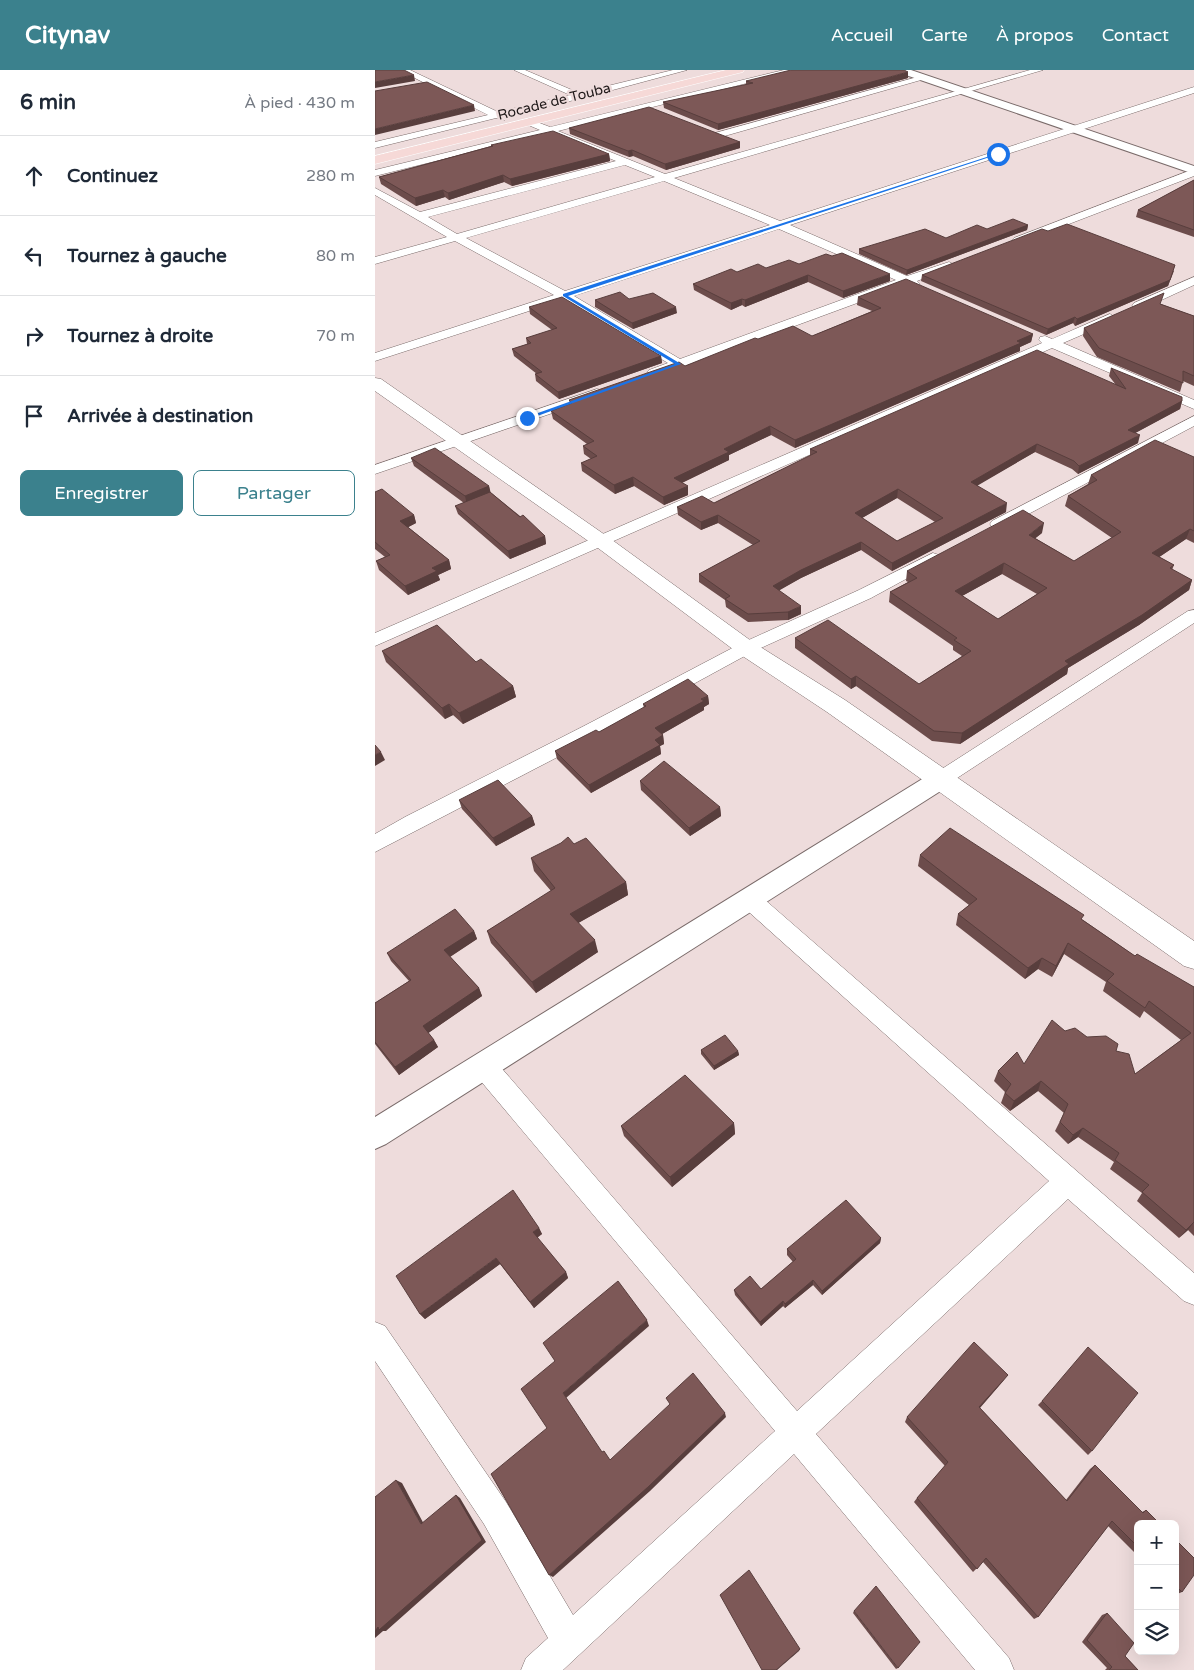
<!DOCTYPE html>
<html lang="fr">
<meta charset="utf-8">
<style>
body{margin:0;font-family:"Varela Round",sans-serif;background:#f6f6f7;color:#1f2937}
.controls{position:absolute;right:15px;bottom:15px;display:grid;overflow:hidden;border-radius:8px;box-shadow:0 5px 20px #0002}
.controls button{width:45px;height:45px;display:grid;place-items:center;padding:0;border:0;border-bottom:1px solid #e0e1e3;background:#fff;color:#1f2937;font:25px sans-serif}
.stop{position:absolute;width:15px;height:15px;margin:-11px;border:4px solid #1a73e8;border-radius:50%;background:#fff}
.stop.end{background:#1a73e8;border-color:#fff;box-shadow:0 1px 5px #0008}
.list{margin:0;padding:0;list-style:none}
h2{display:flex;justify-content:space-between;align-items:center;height:65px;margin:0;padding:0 20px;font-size:21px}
h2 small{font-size:16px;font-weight:400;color:#747a83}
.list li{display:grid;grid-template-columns:32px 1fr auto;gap:15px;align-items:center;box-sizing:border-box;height:80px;padding:0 20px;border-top:1px solid #e0e1e3}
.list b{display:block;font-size:19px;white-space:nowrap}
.list em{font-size:16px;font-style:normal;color:#747a83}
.actions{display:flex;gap:10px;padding:15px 20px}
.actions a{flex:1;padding:11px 0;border:1px solid #3b818d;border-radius:8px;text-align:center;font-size:18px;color:#3b818d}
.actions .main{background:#3b818d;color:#fff}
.icon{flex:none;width:28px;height:28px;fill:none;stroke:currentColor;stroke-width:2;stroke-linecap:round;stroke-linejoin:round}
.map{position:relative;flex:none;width:819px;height:1600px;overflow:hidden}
header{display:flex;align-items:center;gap:30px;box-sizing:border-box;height:70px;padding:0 25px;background:#3b818d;color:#fff}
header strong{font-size:24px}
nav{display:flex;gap:28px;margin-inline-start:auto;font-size:18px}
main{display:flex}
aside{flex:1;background:#fff}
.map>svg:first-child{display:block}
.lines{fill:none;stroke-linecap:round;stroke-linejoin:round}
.minor-casing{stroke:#7a6b6a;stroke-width:1}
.tertiary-casing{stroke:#7a6b6a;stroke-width:2}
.secondary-casing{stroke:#7a6b6a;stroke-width:1}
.primary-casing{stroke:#fff;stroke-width:1}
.minor{fill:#fff;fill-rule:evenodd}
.tertiary{fill:#fff;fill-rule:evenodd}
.secondary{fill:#fff;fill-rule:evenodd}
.primary{fill:#f6d9d7;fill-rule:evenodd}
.wall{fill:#6c4c4b;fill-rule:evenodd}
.shaded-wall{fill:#583e3d}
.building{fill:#7d5857;stroke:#583e3d;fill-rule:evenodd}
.route{fill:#1a73e8}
.labels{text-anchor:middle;stroke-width:5;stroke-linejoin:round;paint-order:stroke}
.far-street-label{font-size:14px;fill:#1f1919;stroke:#eedcdc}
</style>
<header>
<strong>Citynav</strong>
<nav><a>Accueil</a><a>Carte</a><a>À propos</a><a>Contact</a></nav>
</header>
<main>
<aside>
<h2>6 min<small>À pied · 430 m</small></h2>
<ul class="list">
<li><svg class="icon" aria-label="ahead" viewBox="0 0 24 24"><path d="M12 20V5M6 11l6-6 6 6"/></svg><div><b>Continuez</b></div><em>280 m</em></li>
<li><svg class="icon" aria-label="left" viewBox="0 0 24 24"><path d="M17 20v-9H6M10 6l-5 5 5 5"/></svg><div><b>Tournez à gauche</b></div><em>80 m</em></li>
<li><svg class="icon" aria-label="right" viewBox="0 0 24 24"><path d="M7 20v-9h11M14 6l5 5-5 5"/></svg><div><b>Tournez à droite</b></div><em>70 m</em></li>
<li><svg class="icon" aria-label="arrive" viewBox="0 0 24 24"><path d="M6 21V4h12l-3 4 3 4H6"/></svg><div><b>Arrivée à destination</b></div></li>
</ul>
<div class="actions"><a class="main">Enregistrer</a><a>Partager</a></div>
</aside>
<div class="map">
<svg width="819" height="1600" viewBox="0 0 819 1600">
<rect width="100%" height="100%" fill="#eedcdc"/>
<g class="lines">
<defs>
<path id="minor" d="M24,0H35L123,42L195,25L139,0H150L204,23L298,0H312L208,28L130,46V50L121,48L0,78V72L113,45Z
M409,0H423L183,61L290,104L655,0H668L299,108L405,151L819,17V23L415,155L532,206L574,192L580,195L578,197L542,211L545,214L543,217L539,218L531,215L284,306L279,307L272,303L274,300L293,293L188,230L0,291V283L179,225L80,171L0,194V187L72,167L0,125V118L45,142L241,91L173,63L0,106V100L165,60L151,54V50L154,49L175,57ZM250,95L280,107L82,164L53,147ZM289,111L395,155L190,221L91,168ZM404,159L521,210L305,289L199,226Z
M546,6L553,8L346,67H340L338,65L340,63Z
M819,99V106L647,172H639L637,170L639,168Z
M819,207V215L767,239L763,240L757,236L759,233Z
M735,244L741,248L739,251L688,273L819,330V339L677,278L0,576V563L667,273L664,270L665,267L670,266L677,269Z
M222,319L227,320L229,323L227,326L0,404V395Z
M819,346V356L629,457H617L615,454L617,451Z
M558,483L564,485L566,488L564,491L496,528L377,582L223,666L0,782V764L30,747L209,656L365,574L484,520Z
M819,540V553L573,714L566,716L559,714L556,709L559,704L813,541Z
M374,820L382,823L819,1203V1235L809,1231L693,1129L441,1364L634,1588L639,1600H600L419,1384L188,1600H146L151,1588L173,1568L109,1454L0,1291V1252L10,1256L131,1432L198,1545L400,1361L99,1003L96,995L99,987L108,984L117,987L422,1341L674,1111L366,835L363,829L366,823Z"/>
<path id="tertiary" d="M521,0H536L819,96V104L522,2Z
M566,700L575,703L578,709L575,715L11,1074L0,1079V1047L557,703Z"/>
<path id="secondary" d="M0,308L6,309L233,467L379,573L470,630L819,871V899L809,896L452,642L363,583L219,475L0,321Z"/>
<path id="primary" d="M351,0H369L368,2L0,94V86Z"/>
</defs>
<use href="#minor" class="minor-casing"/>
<use href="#tertiary" class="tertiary-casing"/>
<use href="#secondary" class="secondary-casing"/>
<use href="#primary" class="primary-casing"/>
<use href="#minor" class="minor"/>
<use href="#tertiary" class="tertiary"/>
<use href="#secondary" class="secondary"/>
<use href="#primary" class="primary"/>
</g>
<path class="wall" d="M533,8L343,60L289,38L288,32L371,15V11Z
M194,58L365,72V78L291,100L258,86L254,87L195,64Z
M116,75L234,84L235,91L137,116L129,112L74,130L70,127L41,136L6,114L4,107L116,76Z
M819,110V167L761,147L763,140Z
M653,155L652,160L531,205L484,184V179L571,168L612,159Z
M673,161L799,201L793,216L700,256L698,253L671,265L546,211L547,205Z
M424,194L515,211L468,228L433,212L370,237L367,235L356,240L319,220L318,214L362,202Z
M483,227L658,264L656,272L645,277V281L420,378L396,365L354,385V390L307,413L313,425L289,435L259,416L240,424L207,401L206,393L216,389L209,384L208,376L212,374L178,349L176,341L195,334L194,330L310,296L383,269L437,266L497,241L482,235Z
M254,229L302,243L258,259L220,237V230Z
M786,234L819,246V316L808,311L805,322L722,287L708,266L709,258Z
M154,237L286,286L287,293L184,329L161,311L160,304H162L139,286L137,279L152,274L151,268L177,260L155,244Z
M736,298L807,331L805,339L760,363L763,373L703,404L697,399L660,382L602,415L631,442L517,501L486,480L426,508L404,520L426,544L413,550L373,552L351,537L350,530L324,512V504L378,475L343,453L326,460L303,445L302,437L339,433L435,386V379L741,315L734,306ZM522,428L560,452L522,471L487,448Z
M819,387V473L811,469L784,487L799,495L797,500L817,510L814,520L764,555L693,598L692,604L585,674L557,671L481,616L476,619L420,578V568L544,614L587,586L578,580V576L514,532L515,522L533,512L531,511L532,501L667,463L660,468L699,491L737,468L690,436L693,426L713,414L716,405ZM627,504L662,524L623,549L587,526Z
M36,388L114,416L115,422L170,466L171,474L135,489L83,444L80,436L89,433L39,396Z
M0,422L39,445L41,453L33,457L74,490L76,499L63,505L65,510L33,525L4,500L1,491L10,487L0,479Z
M7,581L101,592L138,616L141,627L88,654L78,645L70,649L11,592Z
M333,626L334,634L329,637V640L287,664L288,665L289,674L285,676L286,684L216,723L182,689L180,681L224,662L269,638L268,634Z
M265,711L345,737L346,746L315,766L266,720Z
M84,730L157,746L160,755L121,776L87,739Z
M199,774L251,812L253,825L203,853L223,882L161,923L116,873L112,861L176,821L159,801L156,788Z
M545,785L708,850L760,886L819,917V1166L813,1160L804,1168L762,1131L767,1123L735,1099L739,1092L703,1067L693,1074L680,1061L689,1043L663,1021L635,1041L626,1033L630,1022L619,1011L623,1001L649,994L690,961L712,967L741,981L760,1004L806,970L769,941L765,948L728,921L731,912L689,884L677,907L663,899L650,909L581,855L583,844L594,835L543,796Z
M99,861L102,869L75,887L104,918L107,926L53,963L59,970L63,977L24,1005L0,974V933L34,911L16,891L12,883Z
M326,980L363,981L364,985L339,1000L326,984Z
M359,1053L360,1064L297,1117L249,1066L246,1056Z
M164,1158L167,1164L162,1168L191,1202L193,1208L159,1238L125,1194L50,1249L45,1244Z
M506,1168L505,1173L447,1225L438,1215L410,1238L408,1236L386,1256L360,1225L359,1220L386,1219L418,1192L412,1185V1179Z
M629,1310L605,1338L691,1430L715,1399L720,1395L767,1442L771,1440L763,1454V1486L733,1456L663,1547L659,1549L608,1492L598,1502L539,1432L542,1428L570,1396L530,1352L532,1347Z
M667,1331L717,1381L713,1385L663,1335Z
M800,1469L807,1522L800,1525Z
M479,1541L523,1598L521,1599L478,1543Z
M732,1543L750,1586L763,1600H730L732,1598L707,1572L727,1545Z"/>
<path class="shaded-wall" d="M533,2V8L343,60V54Z
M39,5L40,11L0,18V12Z
M99,35L100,41L0,65V59Z
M365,72V78L291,100L290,94Z
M257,80L258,86L254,87L253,81Z
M234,84L235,91L137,116L135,109Z
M128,105L129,112L74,130L73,123Z
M68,120L70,127L41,136L40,128Z
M653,155L652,160L531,205L532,200Z
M800,195L793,216L700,256L702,249Z
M515,204V211L468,228V221Z
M433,205V212L370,237V230Z
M367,229V235L356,240V233Z
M301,237L302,243L258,259L257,253Z
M700,247L698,253L671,265L673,259Z
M658,264L656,272L645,277V281L420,378V370Z
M286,286L287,293L184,329L183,322Z
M807,331L805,339L751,368L753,360Z
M395,356L396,365L354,385V390L300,416L299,408L349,379Z
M765,365L763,373L703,404L704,396Z
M662,374L660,382L595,420L596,412Z
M258,407L259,416L240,424L239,415Z
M114,416L116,424L92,435L90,426Z
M313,416V425L289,435L288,427Z
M523,419L522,428L480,452V443Z
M632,433L631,442L517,501V493Z
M39,445L41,453L28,460L25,451Z
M343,445V453L326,460V452Z
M669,453L667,463L652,475L654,465Z
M815,459L811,469L774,494L777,483Z
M170,466L171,474L135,489L133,481Z
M486,472V480L426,508L398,524V516L426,500Z
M74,490L76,499L63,505L65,510L33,525L30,516L57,498Z
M629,493L627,504L578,531L580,521Z
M817,510L814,520L764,555L693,598L692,604L585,674L587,663L690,591Z
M426,536V544L413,550V542Z
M481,606V616L476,619V609Z
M138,616L141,627L88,654L84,643Z
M333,626L334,634L329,637V640L282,667L280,658Z
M74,634L78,645L70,649L67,638Z
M288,665L289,674L285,676L286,684L216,723L214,715L280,670Z
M6,682L10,690L0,696V685Z
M345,737L346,746L315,766L314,758Z
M157,746L160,755L121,776L118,768Z
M251,812L253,825L198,856L195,844Z
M99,861L102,869L73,888L69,880Z
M220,870L223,882L161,923L157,912Z
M693,873L689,884L677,907L681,896Z
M667,888L663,899L650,909L653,898Z
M104,918L107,926L52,964L48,956Z
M59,970L63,977L24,1005L20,997Z
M363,981L364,985L339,1000V996Z
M666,1011L663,1021L635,1041L639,1031Z
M359,1053L360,1064L297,1117L295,1107Z
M708,1058L703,1067L693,1074L698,1065Z
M819,1152L813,1160L804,1168L811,1160Z
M164,1158L167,1164L161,1168L158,1162Z
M506,1168L505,1173L447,1225V1221Z
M121,1188L125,1194L50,1249L45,1244Z
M191,1202L193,1208L159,1238L155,1232Z
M438,1210V1215L410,1238V1234Z
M408,1231V1236L386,1256L385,1252Z
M272,1250L274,1256L191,1328L188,1323Z
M633,1305L629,1310L601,1342L604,1337Z
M350,1343L351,1347L275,1421L178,1507L174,1505Z
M21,1410L27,1413L51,1458L46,1454Z
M81,1425L85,1428L111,1472L11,1561H8L0,1568V1561Z
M425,1579L424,1581L402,1600H401Z"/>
<path class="building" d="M0,0H29L39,5L0,12Z
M416,0H529L533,2L343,54L288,32L378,13L371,11Z
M52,12L99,35L0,59V21Z
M274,37L365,72L290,94L257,80L253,81L194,58Z
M178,61L234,84L135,109L128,105L73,123L68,120L40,128L4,107L118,76L116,75Z
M819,110V160L763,140Z
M638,149L653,155L532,200L484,179L550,159L571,168L602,155L612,159Z
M692,154L800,195L795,210L702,249L700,247L673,259L547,205L667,159L673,161Z
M467,183L515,204L468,221L433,205L370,230L367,229L356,233L318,214L356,199L362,202L383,194L391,198L414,190L424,194L451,184L457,186Z
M531,209L658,264L642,271L646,273L420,370L395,356L349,379L354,382L299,408L313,416L288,427L258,407L239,415L206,393L222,386L208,376L219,371L176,341L197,333L194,330L304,292L310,296L380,268L383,269L418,256L437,266L506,238L483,227Z
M245,222L254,229L278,223L301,237L257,253L220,230Z
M789,223L785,234L819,246V306L808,301V313L724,278L709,258Z
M187,227L286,286L183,322L160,304L167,302L137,279L156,273L151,268L182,258L154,237Z
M662,280L751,319L736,298L807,327V331L753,360L765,365L704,396L699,391L662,374L596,412L632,433L517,493L486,472L426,500L398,516L426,536L413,542L373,544L350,529L355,526L324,504L385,471L343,445L326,452L302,437L327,426L339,433L442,382L435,379ZM523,419L568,448L522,471L480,443Z
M780,370L819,387V461L815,459L777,483L799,495L795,498L817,510L767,545L690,591L694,594L587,663L559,661L481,606L476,609L420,568L453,550L544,614L596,581L579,570L582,568L515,522L542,508L532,501L648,440L669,453L654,465L699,491L746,462L693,426L722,410L716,405ZM629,493L672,518L623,549L580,521Z
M60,378L114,416L90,426L36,388Z
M7,419L39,445L25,451L74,490L57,498L62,501L30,516L1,491L15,485L0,472V422Z
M115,422L145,447L148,445L170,466L133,481L80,436Z
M62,555L101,592L106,589L138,616L84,643L74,634L67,638L7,581Z
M313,609L333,626L326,629L329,631L280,658L288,665L280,670L285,675L214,715L180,681L221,660L224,662L271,636L268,634Z
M0,675L6,682L0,685Z
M289,691L345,737L314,758L265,711Z
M123,710L157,746L118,768L84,730Z
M575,758L709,845L706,849L760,886L762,884L819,917V1152L811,1160L767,1122L774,1115L740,1090L744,1083L708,1058L698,1065L685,1052L693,1034L666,1011L639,1031L630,1023L636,1014L623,1001L642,982L649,994L677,950L690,961L700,958L712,967L731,966L743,974L741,981L754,984L760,1004L816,963L774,931L770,938L732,911L739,904L693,873L681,896L667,888L653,898L583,844L602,829L545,785Z
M193,767L199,774L211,768L251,812L195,844L220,870L157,912L112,861L180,818L156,788L186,773Z
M80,839L99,861L69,880L104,918L48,956L59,970L20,997L0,972V933L36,910L12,883Z
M350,965L363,981L339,996L326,980Z
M310,1005L359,1053L295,1107L246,1056Z
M138,1120L164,1158L158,1162L191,1202L155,1232L121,1188L45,1244L21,1206Z
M471,1130L506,1168L447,1221L438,1210L410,1234L408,1231L385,1252L359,1220L375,1206L386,1219L421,1189L412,1179Z
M243,1211L272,1250L188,1323L227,1382L229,1381L235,1390L295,1334L291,1328L318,1303L350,1343L273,1417L174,1505L116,1404L172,1358L146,1319L180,1291L168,1273Z
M599,1272L633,1305L604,1337L692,1431L720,1395L768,1443L771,1440L785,1454H763V1477L737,1451L663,1547L611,1488L602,1499L542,1428L573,1392L532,1347Z
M713,1277L763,1323L717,1381L667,1331Z
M21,1410L46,1454L81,1425L107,1470L4,1560L3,1557L0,1561V1427Z
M800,1469L819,1488V1505L807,1522L800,1515Z
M374,1500L425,1579L401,1600H387L345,1525Z
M501,1516L545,1572L523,1598L479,1541Z
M732,1543L759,1573L750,1586L763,1600H734L737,1597L712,1570Z"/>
<path class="route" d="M621,84H624L193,226L306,294L154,349L149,348L300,294L188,226V224Z"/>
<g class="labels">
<g class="far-street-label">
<text transform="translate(179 31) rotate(-14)" y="5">Rocade de Touba</text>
</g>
</g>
</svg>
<div class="controls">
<button>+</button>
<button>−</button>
<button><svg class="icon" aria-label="layers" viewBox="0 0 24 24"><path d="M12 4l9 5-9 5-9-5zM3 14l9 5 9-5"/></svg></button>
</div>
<div class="stop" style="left:623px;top:84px"></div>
<div class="stop end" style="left:152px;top:348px"></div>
</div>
</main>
